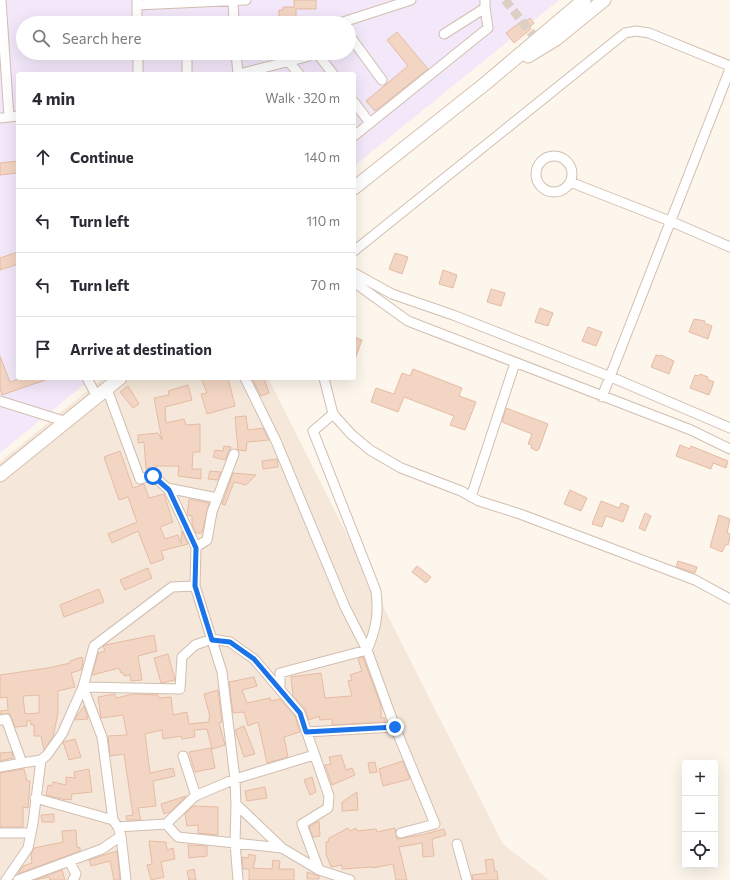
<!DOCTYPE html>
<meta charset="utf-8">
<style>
body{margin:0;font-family:Commissioner,sans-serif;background:#f2f2f3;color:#2b2b33}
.controls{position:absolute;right:12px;bottom:12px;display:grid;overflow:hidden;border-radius:4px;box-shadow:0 4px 16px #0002}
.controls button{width:36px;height:36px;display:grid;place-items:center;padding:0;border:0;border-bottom:1px solid #e1e1e2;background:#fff;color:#2b2b33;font:20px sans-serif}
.stop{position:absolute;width:12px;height:12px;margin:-9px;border:3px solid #1a73e8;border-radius:50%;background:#fff}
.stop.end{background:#1a73e8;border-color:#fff;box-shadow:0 1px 4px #0008}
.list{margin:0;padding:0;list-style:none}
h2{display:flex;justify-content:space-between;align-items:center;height:52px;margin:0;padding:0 16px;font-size:17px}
h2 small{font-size:13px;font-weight:400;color:#7c7c81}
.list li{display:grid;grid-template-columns:26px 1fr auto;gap:12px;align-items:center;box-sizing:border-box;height:64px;padding:0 16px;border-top:1px solid #e1e1e2}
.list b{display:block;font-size:15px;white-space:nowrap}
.list em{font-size:13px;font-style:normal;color:#7c7c81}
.icon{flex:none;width:22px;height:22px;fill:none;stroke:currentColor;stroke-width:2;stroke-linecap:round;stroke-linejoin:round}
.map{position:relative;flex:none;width:730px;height:880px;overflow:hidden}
.search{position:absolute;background:#fff;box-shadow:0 4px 16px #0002;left:16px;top:16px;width:340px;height:44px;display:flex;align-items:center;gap:10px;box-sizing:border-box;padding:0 14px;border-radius:22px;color:#7c7c81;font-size:15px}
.panel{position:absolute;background:#fff;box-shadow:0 4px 16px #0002;left:16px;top:72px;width:340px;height:308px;border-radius:4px}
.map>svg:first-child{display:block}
.residential{fill:#f5e8da}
.education{fill:#f3e8fa;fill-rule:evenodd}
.building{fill:#f3d5c3;stroke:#e6bba3;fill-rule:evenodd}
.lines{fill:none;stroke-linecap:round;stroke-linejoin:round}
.street-tunnel{stroke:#dcd0c4;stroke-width:9;stroke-dasharray:9 4.5;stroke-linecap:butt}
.street-casing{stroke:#d1beb0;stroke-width:11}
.secondary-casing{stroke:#d6c0b0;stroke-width:15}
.street{stroke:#fff;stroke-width:9}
.secondary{stroke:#fff;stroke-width:13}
.route{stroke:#1a73e8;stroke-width:5}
</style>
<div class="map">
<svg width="730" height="880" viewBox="0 0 730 880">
<rect width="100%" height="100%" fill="#fdf6ec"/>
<path class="residential" d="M103,378H268L503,844L549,880H0V462Z"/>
<path class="education" d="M0,0H559L354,166V74H18V378H92L0,453ZM23,23H349V53H23Z"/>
<path class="building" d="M294,0H316V9H296V22H279V10H283V7H294Z
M530,18L534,23L530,27L531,29L514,43L506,33L523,20L524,23Z
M397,32L428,69L375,111L366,101L408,66L387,40Z
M18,161V173L0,175V163Z
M18,252V264L0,270V258Z
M395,253L408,257L402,274L389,269Z
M443,270L457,275L453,288L439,284Z
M491,289L505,293L501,306L487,302Z
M540,308L553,313L548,326L535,322Z
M694,319L705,321L704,323L712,326L708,339L689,332Z
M588,327L602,332L596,346L582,341Z
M354,337L362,340L355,359H354Z
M656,355L661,356V355L674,361L669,374L651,367Z
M0,356L10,382L21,378L48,379L2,395L0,388Z
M413,369L462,388L459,396L476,402L465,430L450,425L454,416L404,397L398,412L371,402L376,388L394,394L402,373L410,376Z
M700,374L708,377L707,379L714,382L709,395L690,388L695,375L699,376Z
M201,378H228L235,406L207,414L201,394L207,393Z
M252,378H264L269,393L261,396Z
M188,385L192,400L165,407L166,423L184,419L186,425L200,424V452H193L192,469H201V479L178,476L179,466H156V468L146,469L144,442L138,443V435L158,433L162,440L154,398L169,395L168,391Z
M128,386L139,404L133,408L120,392Z
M506,408L548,424L539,449L537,451L531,448L532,445L528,444L532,434L502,422Z
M246,416L248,430L263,428L269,440L247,442L246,451L238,450L235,417Z
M680,445L690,449L691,446L728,461L726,468L713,463L711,469L676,456Z
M224,446L231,447L225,460L213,457L215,450L223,451Z
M120,451L133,488L144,484L149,498L164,494L173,522L160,527L165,539L178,535L181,543L182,531L188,544L161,551L164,559L151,564L138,531L112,543L108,534L137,522L128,497L119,500L104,457Z
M277,459L278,467L263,469L262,461Z
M210,471L221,472L218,480L208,479Z
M233,473L256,475L246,485L234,482L225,505L222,504Z
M570,490L587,498L581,511L564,504Z
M189,499L209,503L202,533H196L192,524V516L187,515Z
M601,501L619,508L621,503L629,506L623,522L606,516L602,527L592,524Z
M645,513L651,516L645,531L639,528Z
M719,515L730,519L727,533L730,534V537L728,545L726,544L722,552L710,547Z
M678,561L697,567L695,573L676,567Z
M417,566L431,577L426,583L412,572Z
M148,568L152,578L125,590L120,580Z
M99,589L104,602L64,617L60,605Z
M154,635L157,651L138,656L142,680L131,681L130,675L124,676V673H121L119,668L92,675L98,653L105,651L103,646L105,645Z
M168,654L175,680L161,683L154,658Z
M82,657L83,663L81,670L71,673L75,687L58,691V713L53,737L44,750L41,736H34V725H31L30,720L27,721V726L15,727L10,714H0V711L8,710L7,697L0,698V675L48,668L70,663V661ZM39,695V713L25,714L23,696Z
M363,657L381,706V718H385V722L332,725V719L320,720L319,716L309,720L305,709L293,696L291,677L321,673L325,698L352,696L348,681L352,680L350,675L362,671L358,659Z
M254,677L257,686L242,690L247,703L270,698L271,701L280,699L295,716L300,732L284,737L288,757L267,763L258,722L248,726L244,712L233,713L229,682Z
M218,690L222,722L219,723L225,745L212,749L207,729L194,730L195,737L182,739L181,736L163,739L162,730L145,734L150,773L173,768L175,776L153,781L156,806L138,808L141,820H127L126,816L133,815L124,754L110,756L108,736L127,735L123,715L101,718L98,697L115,694L116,698L134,694L158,695L159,698L171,697L173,715L187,712L189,724L209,722V717H210L204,694Z
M84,706L88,719L75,720L76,717Z
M244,726L255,754L244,757L235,730Z
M75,739L81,757L69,760L63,742Z
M211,748L215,768L195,772L189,752Z
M12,752L13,758L0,761V753Z
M341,755L346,770L352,768L355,775L332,785L325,765L331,764L329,757Z
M403,761L410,779L383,786L379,769Z
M375,762L377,772L370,773L368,763Z
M24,769L27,781H30L28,808L23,807V827H0V773Z
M89,769L92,792L72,794L71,800L66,799V800L46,795L48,785L52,786L53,782L66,785V777L75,778L74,772Z
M312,777L316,792L310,795L304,780Z
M265,787L267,798L247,801L245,791Z
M357,792L358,810L342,811V802Z
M186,796L170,812L164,814L161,804Z
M193,806L218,807V835L198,833V825L187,826L185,814Z
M54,814V822H42L41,815Z
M319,821L320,836L313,837L309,827Z
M348,828L350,831L356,828L357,831L376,829L377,832L395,828L397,839L421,835L444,829L446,835L432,839L434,856L423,857L422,843L399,847L407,880H396L393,864L373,868V867L342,869V865L331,867L326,854V842H328L329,838Z
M76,830L77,848L80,847V851L18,874L23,866L32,863L31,854L34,848L63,842L62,831Z
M149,841L166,842L167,850L173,848L175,859L161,862L164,877L151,880L147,865L152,864Z
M188,845L207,846V856L189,858Z
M117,851L120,880H114L110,861L91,866L89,860Z
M249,854L256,856L253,868L272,869L273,860L280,861L279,869H294V880H249V869H243L242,857L248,858Z
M493,859L495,872L497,871L498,880H473L472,875L487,873L485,860Z
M194,869L196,880H189L187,871Z
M62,870L65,880H50L49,877L35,880Z
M307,872L319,876V879H307Z"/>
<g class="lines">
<path class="street-tunnel" d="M505,0L537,40"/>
<defs>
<path id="street" d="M1,0L9,117
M137,0V23
M233,0L234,23
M137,5L246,0
M340,23L411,0
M444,34L485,8V0
M349,35L382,80
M138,53V74
M236,53L238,74
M317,53L333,74
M187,57V74
M289,62L299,74
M239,74L306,57L313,53
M354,102L370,123
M0,118L18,116
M354,136L488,28L485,8
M536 174a18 18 0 1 1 36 0a18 18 0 1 1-36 0Z
M570,182L670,221L730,247
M354,251L625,33L636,31L649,33L730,66
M354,273L392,294L453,315L611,377L730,428
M354,280L358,285L408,321L691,430L730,449
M87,378L97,397
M245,378L276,441L345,607L367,650L395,727L435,824L401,833
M324,378L333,414L351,434L370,450L401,468L461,491L479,501L520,514L695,580L730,599
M602,397L730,69
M0,401L67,422
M167,488L217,498
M471,497L515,363
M196,547L207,540L212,512L234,454
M195,586L222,672L235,779L236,806L235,843L238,880
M280,690V673L367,650C376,630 379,613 376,591L313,431L333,414
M0,720L6,719L22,763L41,760
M306,732L395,727
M183,756L196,796
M0,767L22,763
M35,798L113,820L118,827L166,824L178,837L282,848L319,870L350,880
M236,804L282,848
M113,820L102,737L83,687L180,689L182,657L195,645L212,639L230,642L254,659L300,713L329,796L328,808L302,824L319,870
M166,824L195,796L235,779L314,755
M0,833H31
M121,836L126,880
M457,844L467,880
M69,861L76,874L73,880
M6,880L28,848L33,823L41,760L47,755L62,734L83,687L94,646L172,587L195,586L196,547L169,490L153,475L140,479L107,389
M18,880L102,849L121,836L118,827"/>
<path id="secondary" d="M528,56L556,39L604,0
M354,188L486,83L584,0
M0,475L120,378"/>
</defs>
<use href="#street" class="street-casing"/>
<use href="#secondary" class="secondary-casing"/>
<use href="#street" class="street"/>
<use href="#secondary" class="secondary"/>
</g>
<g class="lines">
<path class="route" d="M153,476L169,490L196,548L195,586L212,640L230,642L254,659L300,713L306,732L395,727"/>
</g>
</svg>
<div class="controls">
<button>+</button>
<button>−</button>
<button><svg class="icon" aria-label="locate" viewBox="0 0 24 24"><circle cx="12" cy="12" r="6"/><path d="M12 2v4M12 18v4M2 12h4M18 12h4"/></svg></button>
</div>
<div class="stop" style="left:153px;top:476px"></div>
<div class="stop end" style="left:395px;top:727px"></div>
<div class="search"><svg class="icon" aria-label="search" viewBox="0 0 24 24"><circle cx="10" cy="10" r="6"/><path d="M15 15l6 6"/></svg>Search here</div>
<section class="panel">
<h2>4 min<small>Walk · 320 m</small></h2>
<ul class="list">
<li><svg class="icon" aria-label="ahead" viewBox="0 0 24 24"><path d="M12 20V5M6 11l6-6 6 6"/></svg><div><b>Continue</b></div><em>140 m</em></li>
<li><svg class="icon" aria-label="left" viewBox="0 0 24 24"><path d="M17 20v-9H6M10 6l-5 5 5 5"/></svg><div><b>Turn left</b></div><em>110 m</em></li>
<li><svg class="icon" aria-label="left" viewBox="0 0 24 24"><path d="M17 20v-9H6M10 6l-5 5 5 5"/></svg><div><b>Turn left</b></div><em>70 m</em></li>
<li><svg class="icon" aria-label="arrive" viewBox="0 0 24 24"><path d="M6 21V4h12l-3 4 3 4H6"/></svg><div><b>Arrive at destination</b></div></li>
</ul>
</section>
</div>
